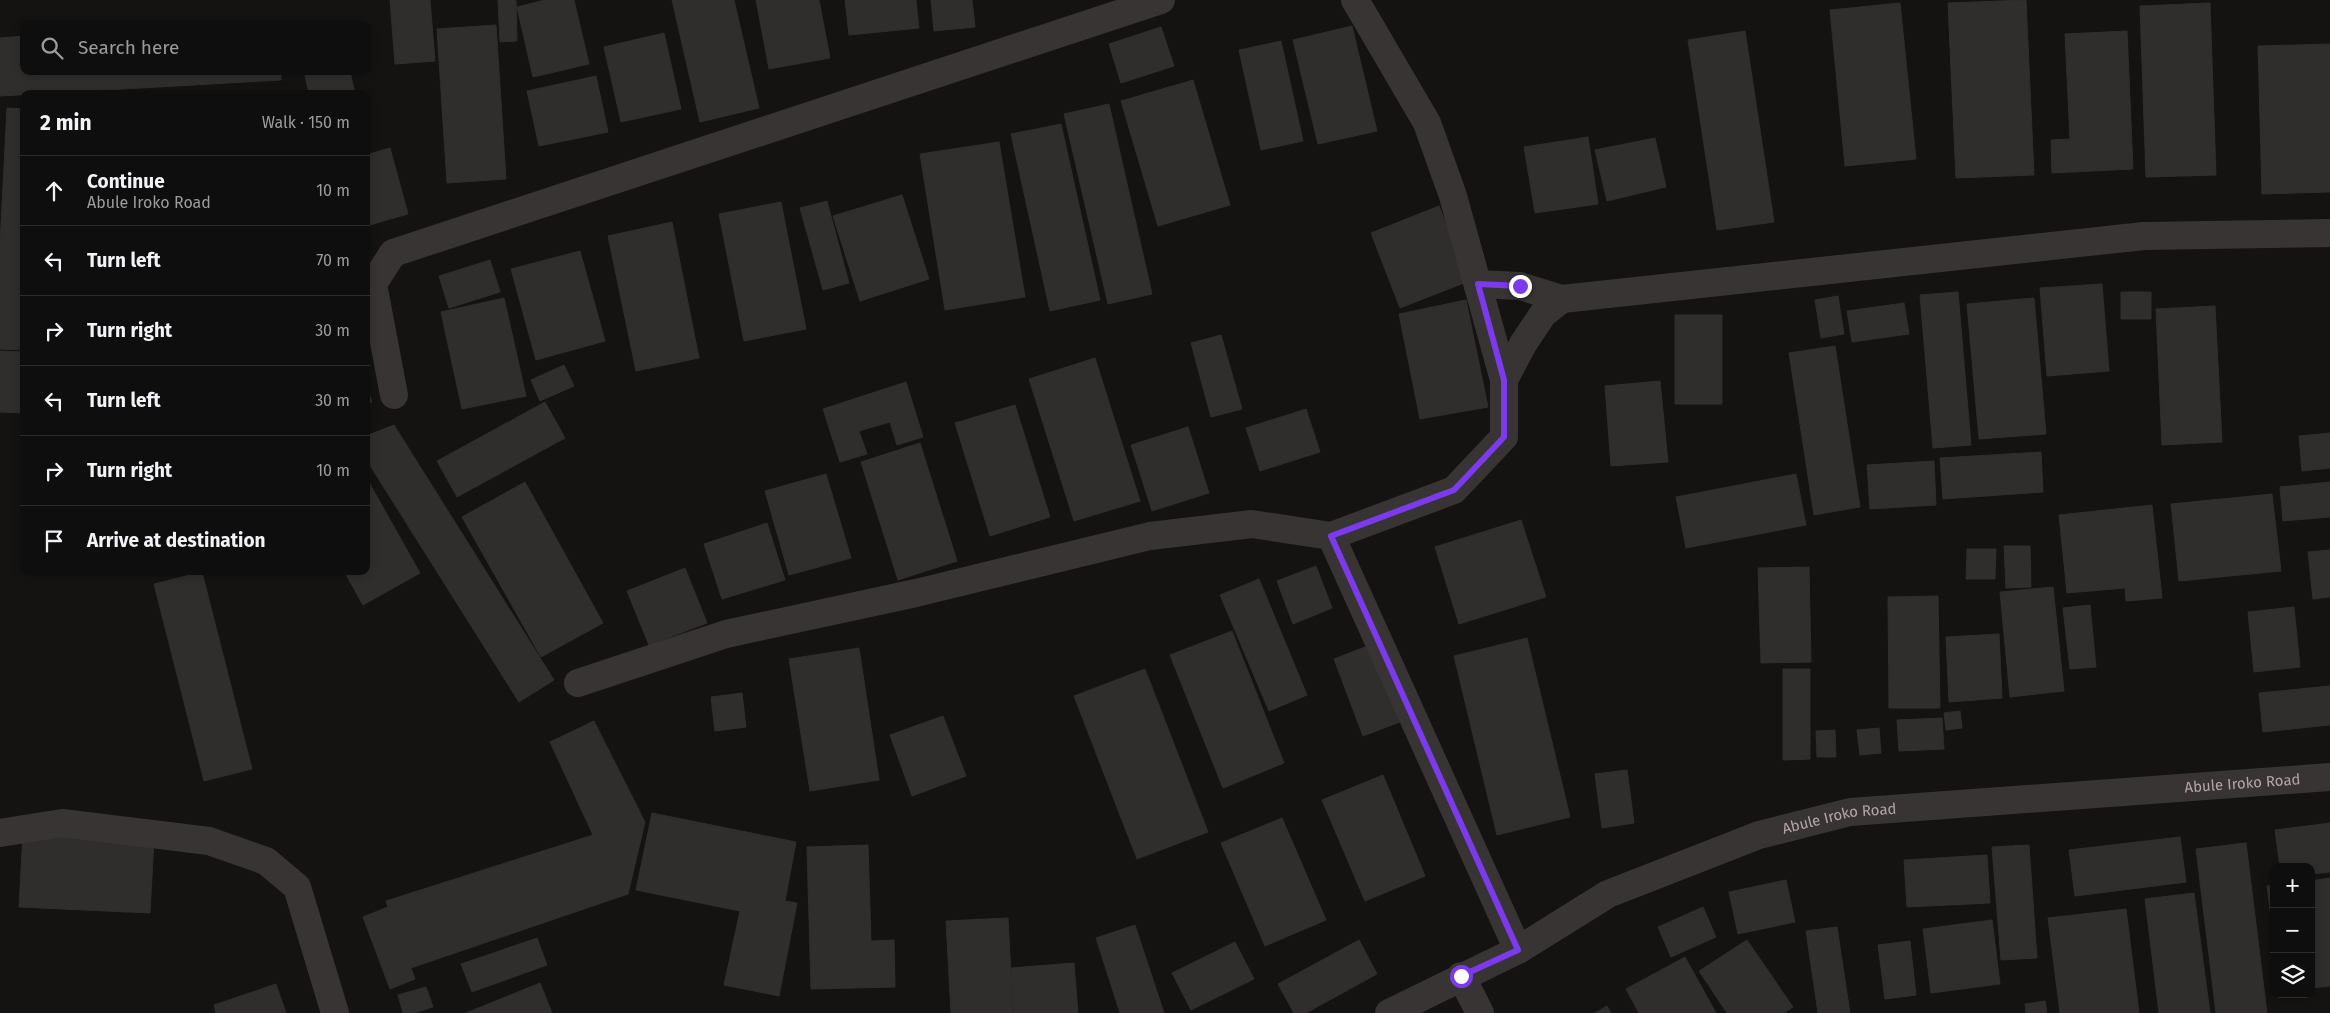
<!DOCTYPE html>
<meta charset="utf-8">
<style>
body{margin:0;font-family:"Fira Sans",sans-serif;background:#1d1c1c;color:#f1f3f6}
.controls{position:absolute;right:15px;bottom:15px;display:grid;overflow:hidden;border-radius:10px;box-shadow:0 2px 8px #0003}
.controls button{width:45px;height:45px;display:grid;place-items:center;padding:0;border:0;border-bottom:1px solid #2f2e2e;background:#0f0e0e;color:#f1f3f6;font:25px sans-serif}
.stop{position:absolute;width:15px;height:15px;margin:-11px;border:4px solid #7c3aed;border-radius:50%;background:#fff}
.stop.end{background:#7c3aed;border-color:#fff;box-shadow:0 1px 5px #0008}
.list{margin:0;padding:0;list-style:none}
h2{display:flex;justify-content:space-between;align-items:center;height:65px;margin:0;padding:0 20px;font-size:21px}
h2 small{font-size:16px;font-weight:400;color:#9b9c9e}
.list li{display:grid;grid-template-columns:32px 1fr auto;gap:15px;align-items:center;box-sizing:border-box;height:70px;padding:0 20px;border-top:1px solid #2f2e2e}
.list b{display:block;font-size:19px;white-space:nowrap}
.list p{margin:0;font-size:16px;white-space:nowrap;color:#9b9c9e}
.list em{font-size:16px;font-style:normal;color:#9b9c9e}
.icon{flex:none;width:28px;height:28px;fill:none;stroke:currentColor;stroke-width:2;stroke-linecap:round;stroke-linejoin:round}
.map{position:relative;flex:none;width:2330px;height:1013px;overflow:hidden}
.search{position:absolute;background:#0f0e0e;box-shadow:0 2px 8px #0003;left:20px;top:20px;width:350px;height:55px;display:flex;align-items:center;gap:12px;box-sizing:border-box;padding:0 18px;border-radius:10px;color:#9b9c9e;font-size:19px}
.panel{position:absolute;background:#0f0e0e;box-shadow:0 2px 8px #0003;left:20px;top:90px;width:350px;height:485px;border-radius:10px}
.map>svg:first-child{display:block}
.building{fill:#302e2d;stroke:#302d2d}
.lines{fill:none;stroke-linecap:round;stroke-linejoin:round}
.minor{stroke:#393434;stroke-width:28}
.route{stroke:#7c3aed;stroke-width:6}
.labels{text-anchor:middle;stroke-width:4;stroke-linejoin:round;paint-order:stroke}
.street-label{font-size:15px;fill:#b4a4a9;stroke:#0f0e0d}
</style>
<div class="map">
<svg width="2330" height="1013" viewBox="0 0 2330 1013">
<rect width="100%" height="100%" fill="#141312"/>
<path class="building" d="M390,0H430L435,61L395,64Z
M498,0H516L517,41L500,42Z
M545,0H574L589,64L533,77L517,7Z
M672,0H734L759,108L700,122Z
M756,0H819L830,58L769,69Z
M845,0H916L919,28L849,35Z
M931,0H972L975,27L934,31Z
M2026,0L2034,175L1956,178L1948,3Z
M1900,3L1916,159L1845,166L1830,10Z
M2210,3L2216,175L2146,177L2140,6Z
M278,22V24H248Z
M496,25L506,179L447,183L437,29Z
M1352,26L1377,131L1318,144L1293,40Z
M1161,27L1174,66L1121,83L1109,44Z
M1745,31L1774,222L1717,230L1688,40Z
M2127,31L2133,169L2052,173L2051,140L2070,139L2065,34Z
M664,33L681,109L621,122L604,47Z
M24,36V71H281V80L0,96V38Z
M1281,41L1303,141L1261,150L1239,50Z
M2330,44V192L2262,194L2258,46Z
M304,71H350L355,94H309Z
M596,76L608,132L539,146L527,91Z
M1193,80L1230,205L1158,226L1121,101Z
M1109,104L1152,294L1108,304L1064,114Z
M7,108L24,109V350L0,349V244Z
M1061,124L1100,300L1050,311L1011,134Z
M1588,137L1598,204L1535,213L1524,147Z
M1655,138L1666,187L1607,201L1595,150Z
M999,142L1025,297L945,310L920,154Z
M390,148L408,214L366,226V155Z
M902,195L929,279L860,301L833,216Z
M827,201L849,283L823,290L800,208Z
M781,202L806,329L744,341L719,214Z
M1439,206L1469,281L1400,308L1371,233Z
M672,222L699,358L636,371L608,236Z
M580,251L605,341L536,360L511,269Z
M490,260L500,292L449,308L439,276Z
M2102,284L2109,371L2047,376L2040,288Z
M1958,292L1971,445L1933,448L1920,295Z
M2121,292H2151V319H2121Z
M1838,296L1844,334L1821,338L1815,300Z
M504,298L526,396L462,409L441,312Z
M2034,298L2046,434L1979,439L1967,304Z
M1466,300L1488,407L1420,419L1399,314Z
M1904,303L1909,334L1852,342L1847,311Z
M2215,306L2222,442L2162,445L2156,309Z
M1675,315H1722V404H1675Z
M1221,335L1242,409L1211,417L1191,343Z
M1835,346L1860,507L1814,515L1789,353Z
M0,351L24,352V413L0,412Z
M1095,358L1140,501L1074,521L1029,379Z
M564,365L574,386L540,401L531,380Z
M1660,381L1668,462L1611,466L1605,386Z
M906,382L923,437L897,445L890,422L859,431L867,454L840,462L823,409Z
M366,386L372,402L366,404Z
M545,402L565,438L457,497L437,461Z
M1015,405L1050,517L990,536L955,423Z
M1306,409L1320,452L1260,471L1246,428Z
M394,425L554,680L519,702L366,459V436Z
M1188,427L1209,493L1152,511L1131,445Z
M2330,433V468L2302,471L2299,436Z
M920,443L957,561L898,580L861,462Z
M2041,452L2043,492L1943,499L1940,458Z
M1934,461L1936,505L1870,509L1867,465Z
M826,474L851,558L789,575L765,491Z
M1796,474L1806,525L1686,548L1676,497Z
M366,477L420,573L363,605L344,571H366Z
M525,482L603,623L541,657L462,517Z
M2330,482V517L2283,521L2280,487Z
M2272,494L2281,571L2179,581L2171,504Z
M2152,505L2162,598L2126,601L2125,588L2067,593L2059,515Z
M1521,520L1546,597L1459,624L1435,547Z
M767,523L785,580L722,599L704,544Z
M2004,546H2030L2031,587L2006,588Z
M1967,549H1996L1995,579H1966Z
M2330,550V597L2313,599L2308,552Z
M1316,566L1332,608L1293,624L1277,581Z
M1809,567L1811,662L1761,663L1758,568Z
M685,568L707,623L649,645L627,591Z
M202,572L252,769L204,781L154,584Z
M1259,579L1307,695L1269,711L1220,595Z
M2053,587L2064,691L2010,697L2000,592Z
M1938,596L1940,708H1889L1888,597Z
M2090,605L2096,667L2070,669L2063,608Z
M2294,607L2300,667L2254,672L2248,612Z
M1232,631L1284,763L1223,788L1170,655Z
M1999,634L2002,698L1949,702L1946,637Z
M1527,638L1570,817L1497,835L1454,656Z
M1370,645L1400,722L1363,736L1334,659Z
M859,648L879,780L810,791L789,659Z
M1145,669L1208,832L1137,859L1074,696Z
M1783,669H1810V759L1783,760Z
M2330,686V725L2263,732L2259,693Z
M742,693L746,727L715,731L711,697Z
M1960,711L1962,728L1946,730L1944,713Z
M943,716L966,776L912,796L890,735Z
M1942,718L1944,749L1899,751L1897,720Z
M594,721L645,822L628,894L411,968L415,979L390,989L363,917L388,907L386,901L593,835L550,742Z
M1879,728L1881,753L1860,755L1857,730Z
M1835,730L1836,757H1817L1816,731Z
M1627,770L1634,823L1602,828L1595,774Z
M1383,775L1425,876L1365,901L1322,800Z
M652,813L796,842L785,901L797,903L779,996L724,985L740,911L636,890Z
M1282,818L1326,920L1265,946L1221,843Z
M2330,823V872L2311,874V867H2280L2275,830Z
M23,833L154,839L150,913L19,907Z
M2180,837L2186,882L2075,896L2069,850Z
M2246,843L2267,1013H2216L2196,849Z
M868,845L871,941L894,940L895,987L811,989L807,847Z
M2029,845L2037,958L2001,960L1992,847Z
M1987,855L1990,903L1907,907L1904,860Z
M2330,878V986L2311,988V881Z
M1786,880L1795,922L1738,934L1729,892Z
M2267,886H2274V939Z
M2194,893L2210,1013H2159L2145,899Z
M1703,907L1716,937L1671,957L1658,927Z
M2126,909L2139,1013H2060L2048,918Z
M1008,918L1013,1013H951L946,921Z
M1992,920L2000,984L1931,993L1923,929Z
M1135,925L1164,1013H1120L1096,938Z
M1837,927L1850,1013H1818L1806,931Z
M537,938L547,965L472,992L461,964Z
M1359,940L1377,974L1306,1013H1294L1278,984Z
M1747,940L1793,1007L1784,1013H1727L1699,971Z
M1910,941L1916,995L1885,999L1878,945Z
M1235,942L1254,979L1191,1010L1172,973Z
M1685,957L1716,1013H1639L1626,989Z
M1074,963L1078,1013H1014L1011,968Z
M540,983L552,1013H466Z
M276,984L286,1013H216L214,1005Z
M426,987L433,1007L414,1013H403L398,995Z
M2045,1001L2047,1013H2026L2025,1004Z
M1607,1006L1611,1013H1595Z"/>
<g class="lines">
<g class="minor">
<path d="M1478,284L1520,286L1562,299L2144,236L2330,233"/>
<path d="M1504,380L1523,344L1543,314L1562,299"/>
<path d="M394,395L373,284L393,253L1161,0"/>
<path d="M1331,536L1518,950"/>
<path d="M578,683L726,634L916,593L1150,536L1252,524L1331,536L1454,490L1504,437V380L1453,196L1427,123L1355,0"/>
<path d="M0,833L62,823L209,841L266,861L297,887L335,1013"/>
<path d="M1461,976L1480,1013"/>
<path id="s1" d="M1389,1013L1518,950L1608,894L1759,835L1850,812L2330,777"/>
</g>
</g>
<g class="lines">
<path class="route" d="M1461,976L1518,950L1331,536L1454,490L1504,437V380L1478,284L1520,286"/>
</g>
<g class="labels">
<g class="street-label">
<text dy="5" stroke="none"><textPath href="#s1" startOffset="899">Abule Iroko Road</textPath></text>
<text dy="5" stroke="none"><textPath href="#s1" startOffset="494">Abule Iroko Road</textPath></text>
</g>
</g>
</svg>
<div class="controls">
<button>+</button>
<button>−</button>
<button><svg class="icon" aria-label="layers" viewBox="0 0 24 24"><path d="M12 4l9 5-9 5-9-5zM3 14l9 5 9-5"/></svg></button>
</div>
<div class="stop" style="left:1461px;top:976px"></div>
<div class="stop end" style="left:1520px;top:286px"></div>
<div class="search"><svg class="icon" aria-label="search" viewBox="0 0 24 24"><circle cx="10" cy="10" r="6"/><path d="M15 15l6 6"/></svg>Search here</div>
<section class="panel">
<h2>2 min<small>Walk · 150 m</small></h2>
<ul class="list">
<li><svg class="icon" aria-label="ahead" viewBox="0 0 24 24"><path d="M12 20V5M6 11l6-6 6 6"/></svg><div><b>Continue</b><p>Abule Iroko Road</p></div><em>10 m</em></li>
<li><svg class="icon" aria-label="left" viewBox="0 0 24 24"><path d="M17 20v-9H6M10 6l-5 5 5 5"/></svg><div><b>Turn left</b></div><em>70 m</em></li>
<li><svg class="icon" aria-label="right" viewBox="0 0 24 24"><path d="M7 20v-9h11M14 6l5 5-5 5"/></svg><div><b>Turn right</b></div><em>30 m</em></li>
<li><svg class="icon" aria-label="left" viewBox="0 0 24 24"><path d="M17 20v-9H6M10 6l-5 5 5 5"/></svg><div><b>Turn left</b></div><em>30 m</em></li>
<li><svg class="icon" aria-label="right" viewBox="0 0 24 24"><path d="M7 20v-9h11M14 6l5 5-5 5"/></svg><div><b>Turn right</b></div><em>10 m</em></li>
<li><svg class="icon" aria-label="arrive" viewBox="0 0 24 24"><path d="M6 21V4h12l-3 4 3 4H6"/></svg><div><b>Arrive at destination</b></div></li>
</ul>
</section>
</div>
